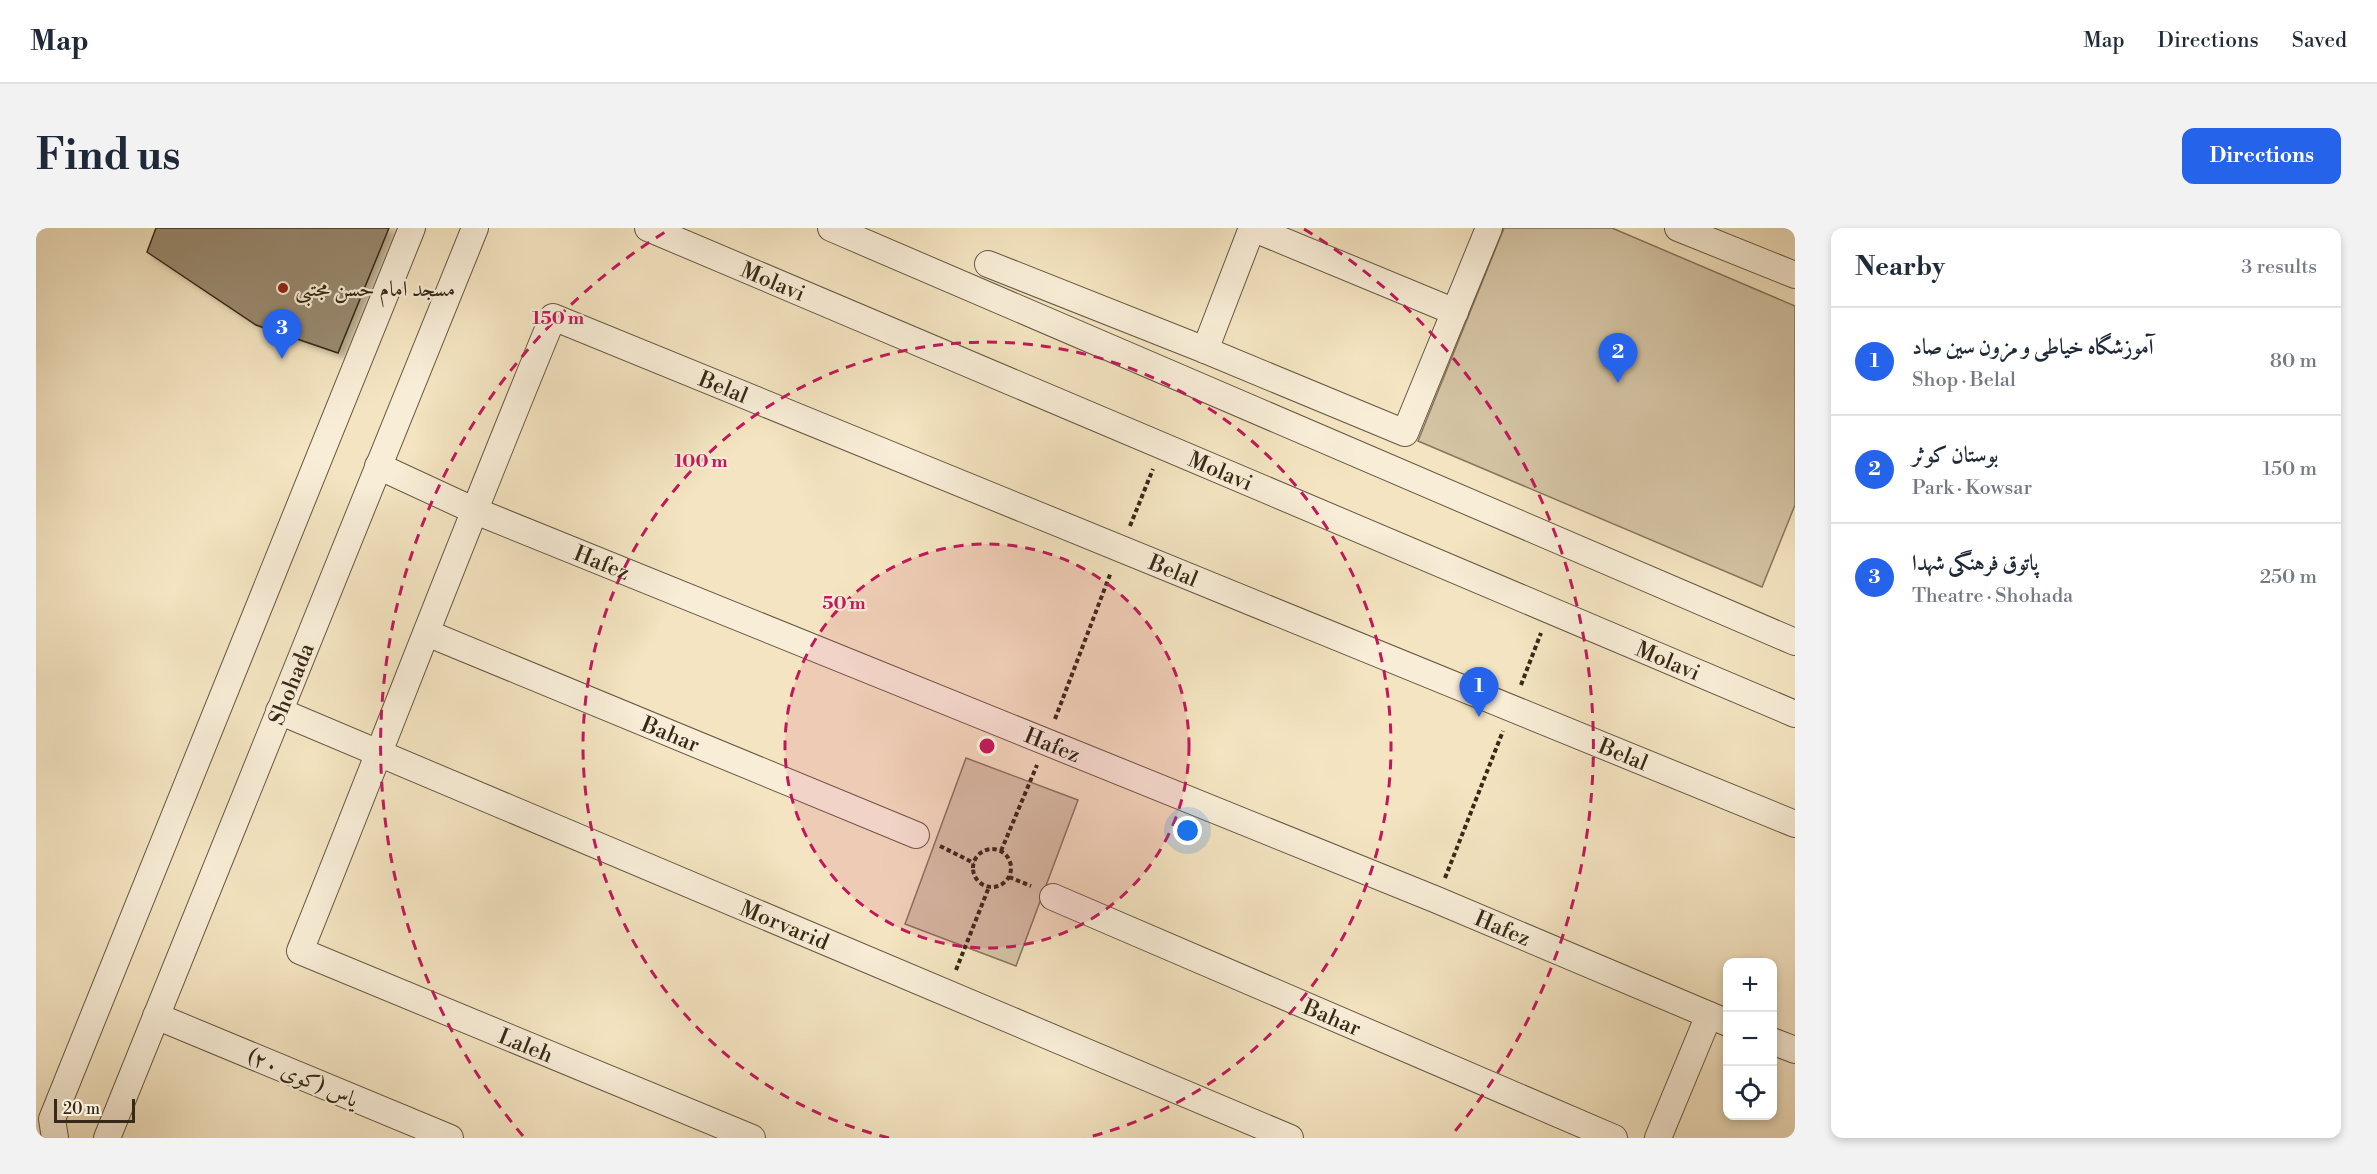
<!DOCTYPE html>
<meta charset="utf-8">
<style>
body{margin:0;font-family:"Libre Bodoni",Amiri,serif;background:#f2f2f3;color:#1f2937}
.controls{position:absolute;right:18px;bottom:18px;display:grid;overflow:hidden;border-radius:12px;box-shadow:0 3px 9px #0003}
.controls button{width:54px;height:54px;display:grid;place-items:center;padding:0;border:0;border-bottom:2px solid #e0e1e3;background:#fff;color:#1f2937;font:30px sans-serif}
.scale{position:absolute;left:18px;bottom:15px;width:81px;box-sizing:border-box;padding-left:6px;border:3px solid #372917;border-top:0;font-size:16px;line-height:21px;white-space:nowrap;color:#372917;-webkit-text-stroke:4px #f8edd7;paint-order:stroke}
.you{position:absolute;left:1152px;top:603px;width:21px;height:21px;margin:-15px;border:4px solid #fff;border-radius:50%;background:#1a73e8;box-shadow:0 0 0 9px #1a73e833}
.badge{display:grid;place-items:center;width:39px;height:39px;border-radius:50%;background:#2563eb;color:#fff;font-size:20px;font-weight:700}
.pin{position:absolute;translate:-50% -50px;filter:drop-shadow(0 2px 3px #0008)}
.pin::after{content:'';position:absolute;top:32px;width:21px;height:18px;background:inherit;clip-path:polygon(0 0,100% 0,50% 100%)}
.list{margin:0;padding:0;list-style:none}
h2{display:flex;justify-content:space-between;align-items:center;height:78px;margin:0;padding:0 24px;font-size:26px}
h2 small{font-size:20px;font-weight:400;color:#747a83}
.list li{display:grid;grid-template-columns:39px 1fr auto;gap:18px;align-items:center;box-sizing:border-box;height:108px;padding:0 24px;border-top:2px solid #e0e1e3}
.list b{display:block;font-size:22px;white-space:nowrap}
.list p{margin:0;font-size:20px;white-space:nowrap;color:#747a83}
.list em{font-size:20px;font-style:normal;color:#747a83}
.icon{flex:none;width:33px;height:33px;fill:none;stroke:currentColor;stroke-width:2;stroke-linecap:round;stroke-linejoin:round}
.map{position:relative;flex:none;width:1759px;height:910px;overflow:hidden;border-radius:12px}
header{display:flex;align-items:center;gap:36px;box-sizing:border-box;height:84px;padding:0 30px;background:#fff;border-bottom:2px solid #e0e1e3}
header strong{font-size:28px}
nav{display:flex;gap:33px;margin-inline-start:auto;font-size:21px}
.intro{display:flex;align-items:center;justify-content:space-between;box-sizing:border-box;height:144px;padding:0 36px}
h1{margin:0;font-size:42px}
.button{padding:15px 27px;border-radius:12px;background:#2563eb;color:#fff;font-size:21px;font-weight:700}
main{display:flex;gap:36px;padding:0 36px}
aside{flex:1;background:#fff;border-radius:12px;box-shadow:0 3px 9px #0003}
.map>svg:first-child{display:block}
.green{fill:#d4c4a4;stroke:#86765e;stroke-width:1.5}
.building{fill:#998a6f;stroke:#372917;stroke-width:1.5;filter:url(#shadow)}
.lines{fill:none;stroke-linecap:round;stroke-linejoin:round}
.minor-casing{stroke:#665842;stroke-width:28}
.path{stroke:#372917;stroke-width:4;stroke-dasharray:4.5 3;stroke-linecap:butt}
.minor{stroke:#f8edd7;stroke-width:26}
.ring{fill:none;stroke:#c2185b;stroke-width:3;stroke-dasharray:10 8}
.poi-dot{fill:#8f2418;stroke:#f8edd7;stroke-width:2}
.labels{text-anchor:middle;stroke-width:4.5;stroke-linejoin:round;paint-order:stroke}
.street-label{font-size:22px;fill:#372917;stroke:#f8edd7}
.poi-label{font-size:22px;fill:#372917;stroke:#f8edd7;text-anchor:start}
.centre{fill:#c2185b;stroke:#f8edd7;stroke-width:3}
.ring-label{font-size:18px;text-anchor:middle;font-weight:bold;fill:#c2185b;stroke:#f8edd7;stroke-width:4.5;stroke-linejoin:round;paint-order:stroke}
</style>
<header>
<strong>Map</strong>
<nav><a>Map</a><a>Directions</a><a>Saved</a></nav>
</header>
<div class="intro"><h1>Find us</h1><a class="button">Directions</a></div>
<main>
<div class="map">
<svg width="1759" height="910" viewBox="0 0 1759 910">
<defs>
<filter id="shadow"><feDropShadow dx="6" dy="4" stdDeviation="3" flood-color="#0004"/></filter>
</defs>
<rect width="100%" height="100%" fill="#f4e4c1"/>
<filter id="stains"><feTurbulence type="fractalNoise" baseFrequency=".00333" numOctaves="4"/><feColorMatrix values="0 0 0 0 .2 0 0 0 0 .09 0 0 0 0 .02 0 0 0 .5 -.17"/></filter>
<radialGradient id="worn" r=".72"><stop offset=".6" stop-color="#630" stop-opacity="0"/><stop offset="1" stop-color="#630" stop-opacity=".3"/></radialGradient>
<path class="green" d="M1468,0H1576L1759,78V277L1726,359L1382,213Z
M930,530L1042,572L980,738L869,696Z"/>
<path class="building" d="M120,0H353L302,125L220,97L111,24Z"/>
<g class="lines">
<defs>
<g id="minor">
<path id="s1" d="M612,0L1759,486"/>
<path d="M795,0L1759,414"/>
<path d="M1216,0L1419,84"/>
<path d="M1642,0L1759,47"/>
<path d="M952,36L1169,122L1369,205L1453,0"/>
<path d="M1169,122L1216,0"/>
<path id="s2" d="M342,238L437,282L1401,672L1692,795"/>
<path id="s3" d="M391,405L880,607"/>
<path id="s4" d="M243,483L1254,910"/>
<path id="s5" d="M1017,669L1578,910"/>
<path d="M120,788L414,910"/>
<path d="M1736,813L1759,822"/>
<path d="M19,910L16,891L376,0"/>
<path id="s6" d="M71,910L439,0"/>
<path id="s7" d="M716,910L264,723C349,512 430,299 517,89L1759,596"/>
<path d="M1622,910L1673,787"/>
</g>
</defs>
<use href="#minor" class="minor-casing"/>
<path class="path" d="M1094,298L1117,241
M1485,457L1505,405
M1019,491L1075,344
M904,618L938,635
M937 640a19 19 0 1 1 38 0a19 19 0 1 1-38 0Z
M965,623L1001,537
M973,649L995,658
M1409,650L1467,503
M920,742L953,659"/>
<use href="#minor" class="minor"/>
</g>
<circle cx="951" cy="518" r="202" fill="#c2185b" fill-opacity=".12"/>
<g class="ring">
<circle cx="951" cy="518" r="202"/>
<path d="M853 910A404 404 0 1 1 1049 910"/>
<path d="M487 908A606 606 0 0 1 634 1M1268 1A606 606 0 0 1 1415 908"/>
</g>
<circle class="poi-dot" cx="247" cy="60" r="6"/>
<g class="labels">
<g class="street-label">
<text dy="8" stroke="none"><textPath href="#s1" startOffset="136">Molavi</textPath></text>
<text dy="8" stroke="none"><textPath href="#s7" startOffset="1356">Belal</textPath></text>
<text dy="8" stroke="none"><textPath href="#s1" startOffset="622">Molavi</textPath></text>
<text dy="8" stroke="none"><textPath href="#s2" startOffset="244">Hafez</textPath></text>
<text dy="8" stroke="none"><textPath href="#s7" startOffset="1842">Belal</textPath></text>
<text dy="8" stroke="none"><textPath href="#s1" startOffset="1108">Molavi</textPath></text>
<text dy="8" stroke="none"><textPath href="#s6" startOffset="490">Shohada</textPath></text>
<text dy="8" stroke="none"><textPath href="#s3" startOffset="264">Bahar</textPath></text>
<text dy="8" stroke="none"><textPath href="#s2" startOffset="730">Hafez</textPath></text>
<text dy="8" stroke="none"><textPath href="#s7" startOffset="2328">Belal</textPath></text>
<text dy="8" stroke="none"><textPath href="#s4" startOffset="549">Morvarid</textPath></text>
<text dy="8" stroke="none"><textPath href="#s2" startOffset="1216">Hafez</textPath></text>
<text dy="8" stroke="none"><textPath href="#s5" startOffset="304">Bahar</textPath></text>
<text transform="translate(490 817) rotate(22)" y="8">Laleh</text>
<text transform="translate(267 849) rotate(23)" y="8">یاس (کوی ۲۰)</text>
</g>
<g class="poi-label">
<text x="259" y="68">مسجد امام حسن مجتبی</text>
</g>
</g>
<circle cx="951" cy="518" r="9" class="centre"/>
<g class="ring-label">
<text x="522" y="96">150 m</text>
<text x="665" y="239">100 m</text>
<text x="808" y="381">50 m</text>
</g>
<rect width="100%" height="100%" filter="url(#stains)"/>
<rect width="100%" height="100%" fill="url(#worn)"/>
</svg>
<div class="controls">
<button>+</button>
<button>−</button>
<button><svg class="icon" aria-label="locate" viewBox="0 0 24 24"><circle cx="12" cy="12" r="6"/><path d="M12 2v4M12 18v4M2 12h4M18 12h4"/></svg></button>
</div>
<div class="scale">20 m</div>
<div class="you"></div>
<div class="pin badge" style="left:1443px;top:489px">1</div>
<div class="pin badge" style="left:1582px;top:155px">2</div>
<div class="pin badge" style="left:246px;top:131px">3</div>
</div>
<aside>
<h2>Nearby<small>3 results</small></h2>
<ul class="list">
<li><span class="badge">1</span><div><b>آموزشگاه خیاطی و مزون سین صاد</b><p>Shop · Belal</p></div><em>80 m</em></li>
<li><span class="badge">2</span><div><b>بوستان کوثر</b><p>Park · Kowsar</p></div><em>150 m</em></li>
<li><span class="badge">3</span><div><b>پاتوق فرهنگی شهدا</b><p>Theatre · Shohada</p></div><em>250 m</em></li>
</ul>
</aside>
</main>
